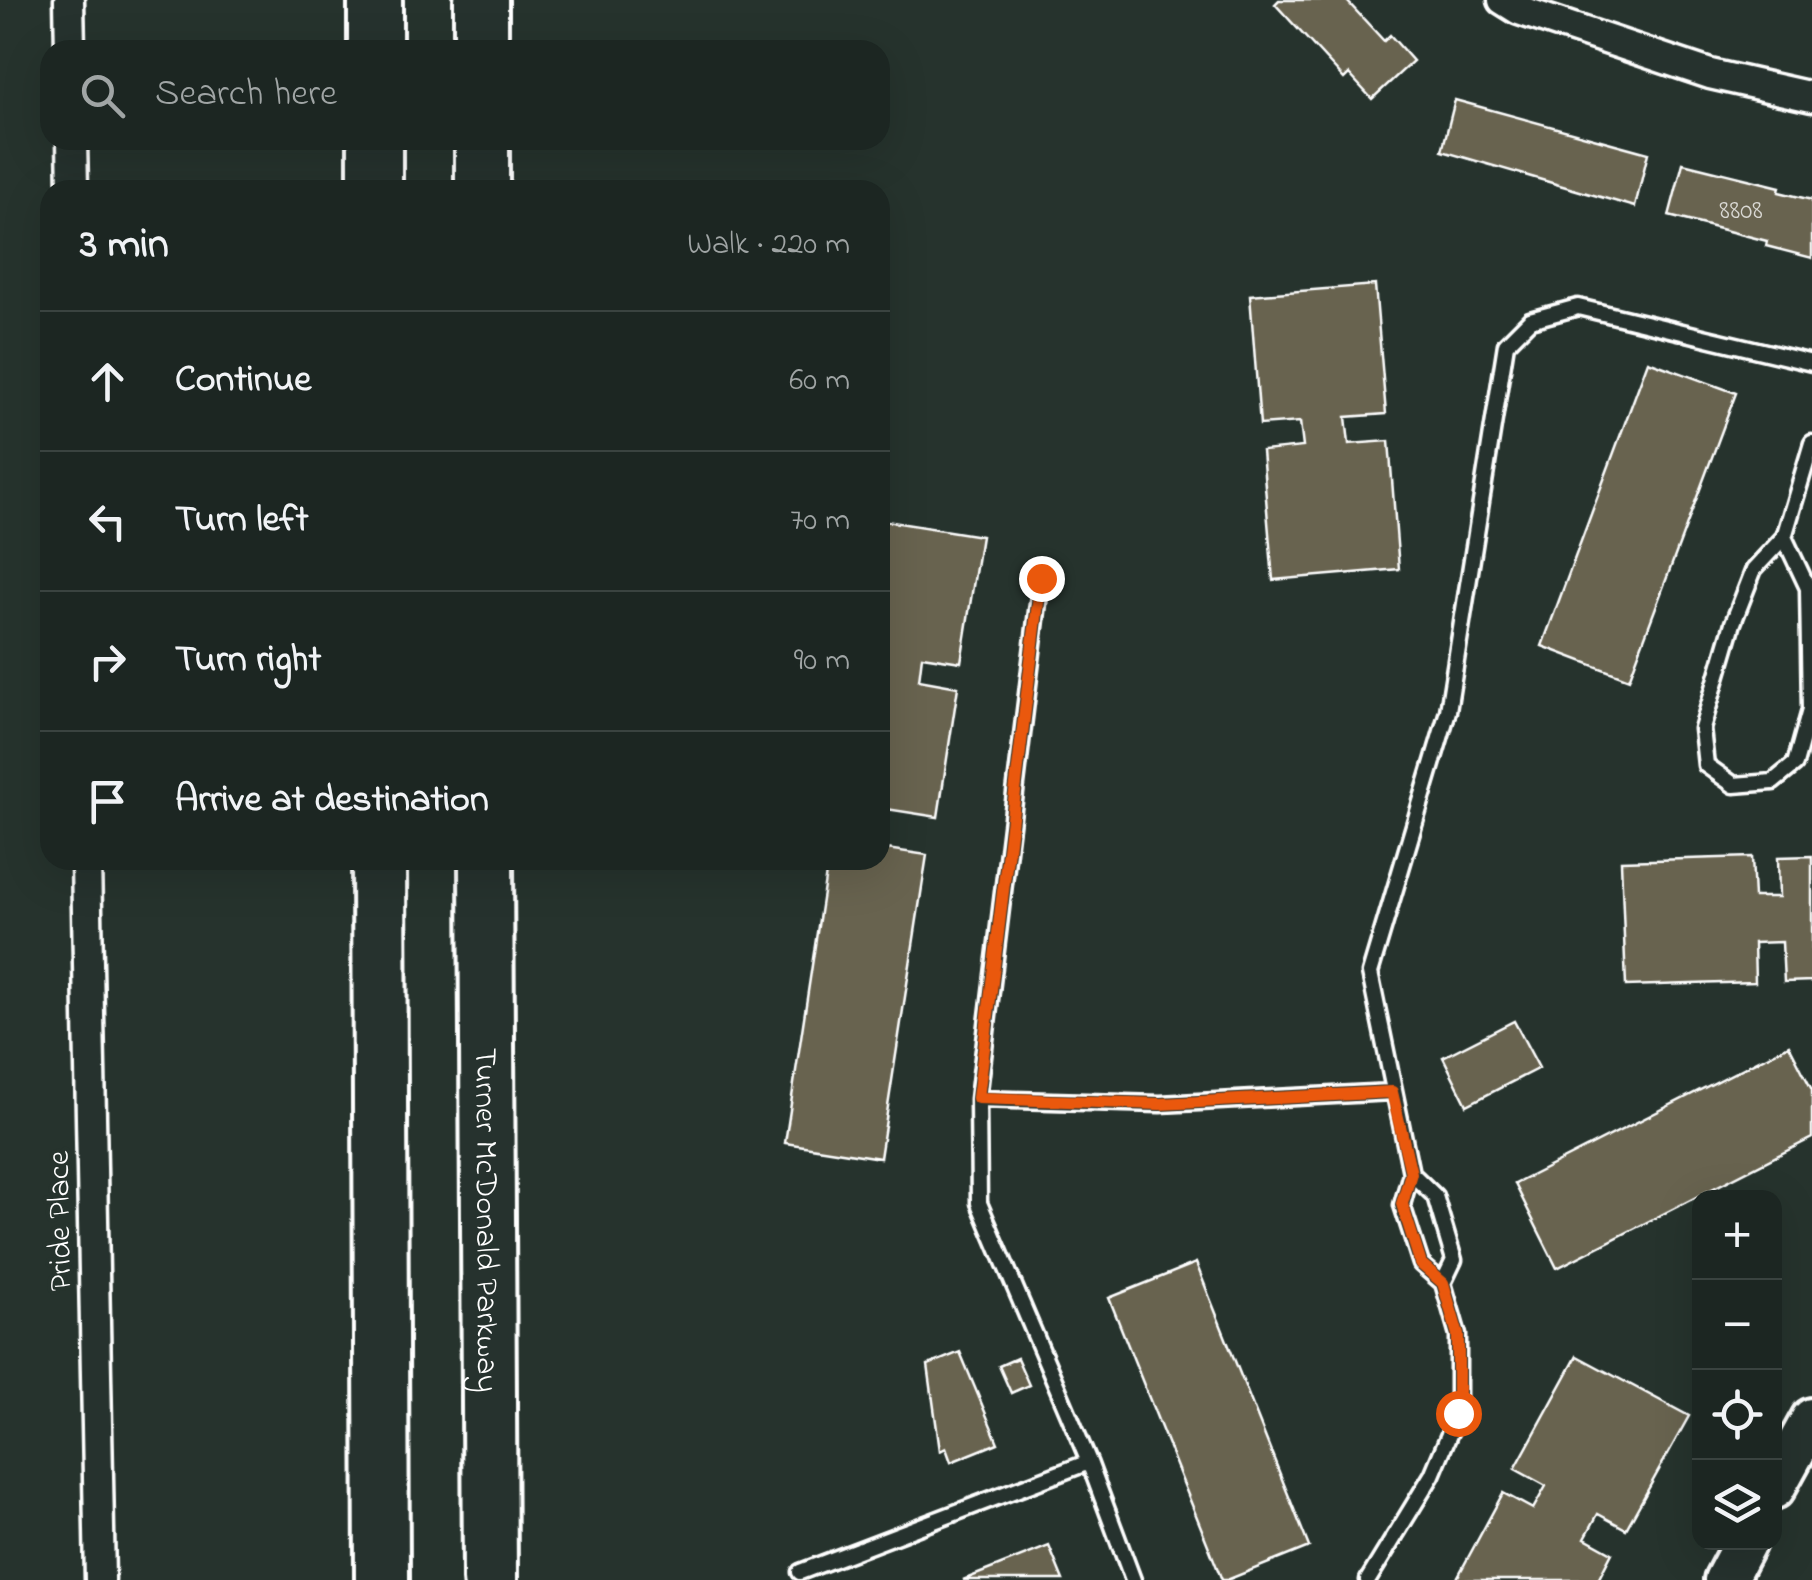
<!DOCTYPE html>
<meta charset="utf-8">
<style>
body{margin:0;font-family:"Indie Flower",sans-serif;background:#252e2a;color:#f1f3f6}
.controls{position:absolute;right:30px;bottom:30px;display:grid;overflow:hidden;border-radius:20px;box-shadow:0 10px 40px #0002}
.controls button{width:90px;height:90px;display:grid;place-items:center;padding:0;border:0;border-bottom:2px solid #3a4340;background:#1c2622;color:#f1f3f6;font:50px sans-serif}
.stop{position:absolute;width:30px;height:30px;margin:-22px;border:8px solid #ea580c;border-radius:50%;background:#fff}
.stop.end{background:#ea580c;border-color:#fff;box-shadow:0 2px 10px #0008}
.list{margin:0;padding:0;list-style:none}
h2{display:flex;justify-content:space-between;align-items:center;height:130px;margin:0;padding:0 40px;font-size:42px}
h2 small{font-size:32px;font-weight:400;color:#a0a5a5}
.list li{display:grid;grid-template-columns:65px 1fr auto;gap:30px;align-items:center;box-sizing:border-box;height:140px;padding:0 40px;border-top:2px solid #3a4340}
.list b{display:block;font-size:38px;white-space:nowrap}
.list em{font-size:32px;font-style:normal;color:#a0a5a5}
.icon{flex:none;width:55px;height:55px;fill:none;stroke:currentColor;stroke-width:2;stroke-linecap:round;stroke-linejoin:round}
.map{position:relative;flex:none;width:1812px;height:1580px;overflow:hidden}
.search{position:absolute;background:#1c2622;box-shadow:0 10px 40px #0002;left:40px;top:40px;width:850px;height:110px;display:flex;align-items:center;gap:25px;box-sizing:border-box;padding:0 35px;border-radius:30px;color:#a0a5a5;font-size:38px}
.panel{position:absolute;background:#1c2622;box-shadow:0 10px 40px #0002;left:40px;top:180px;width:850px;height:690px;border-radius:30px}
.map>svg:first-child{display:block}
.building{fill:#676350;stroke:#fff;stroke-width:2.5}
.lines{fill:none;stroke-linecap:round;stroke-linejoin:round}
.lane-casing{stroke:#fff;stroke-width:21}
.street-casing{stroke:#fff;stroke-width:35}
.secondary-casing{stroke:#fff;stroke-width:48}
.highway-casing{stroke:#fff;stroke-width:60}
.lane{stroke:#26332d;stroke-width:14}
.street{stroke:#26332d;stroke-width:28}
.secondary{stroke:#26332d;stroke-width:40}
.highway{stroke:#26332d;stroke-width:52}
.route{stroke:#ea580c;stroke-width:12}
.labels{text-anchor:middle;stroke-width:8;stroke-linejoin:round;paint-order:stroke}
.number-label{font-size:28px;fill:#d9d8d3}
.street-label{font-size:32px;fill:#fff;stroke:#26332d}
</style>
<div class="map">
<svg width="1812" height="1580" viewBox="0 0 1812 1580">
<rect width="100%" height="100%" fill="#26332d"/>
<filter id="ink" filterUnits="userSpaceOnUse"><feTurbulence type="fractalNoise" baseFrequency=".01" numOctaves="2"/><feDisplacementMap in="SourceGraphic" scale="20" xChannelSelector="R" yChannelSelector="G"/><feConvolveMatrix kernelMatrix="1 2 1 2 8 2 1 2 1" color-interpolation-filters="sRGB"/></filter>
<g filter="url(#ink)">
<path class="building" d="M1279,0H1346L1384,41L1390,35L1413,61L1372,99L1349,74L1344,79L1275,4Z
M1455,100L1648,153L1635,207L1442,151Z
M1683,163L1780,187L1779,192L1812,200V258L1766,246L1767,241L1669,216Z
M1375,285L1386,414L1346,417L1349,444L1389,441L1399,569L1273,580L1262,451L1303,447L1300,422L1260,425L1250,295Z
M1648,361L1736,393L1629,679L1542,646Z
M880,520L981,536L961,662L922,656L919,680L958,687L938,817L880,808Z
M880,848L927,855L880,1158L785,1143L828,860H880Z
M1812,856V981L1784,982L1782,942L1754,943L1755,982L1626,986L1621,861L1752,857L1754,897H1779L1778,857Z
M1514,1021L1539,1068L1467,1105L1443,1057Z
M1789,1045L1812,1090V1138L1557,1268L1515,1184Z
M1196,1263L1309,1547L1227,1580H1222L1109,1298Z
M960,1352L998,1443L951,1462L946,1448L940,1451L928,1365Z
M1577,1356L1689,1416L1626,1529L1598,1514L1585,1538L1612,1553L1598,1580H1456L1503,1493L1533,1509L1546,1486L1515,1469Z
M1017,1358L1029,1385L1011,1393L999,1366Z
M1049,1546L1063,1580H963Z"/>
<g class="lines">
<defs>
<path id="lane" d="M1784,537L1808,588L1810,710L1795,764L1773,782L1734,785L1706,765L1702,729L1733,623L1754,569L1784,537L1812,443
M1041,578L978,1099L979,1203L1089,1462L1133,1580
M978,1099L1160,1104L1392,1092
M1411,1173L1370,973L1448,711L1506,344L1530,320L1578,307L1812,363
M800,1572L1089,1462
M1368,1580L1432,1475L1458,1413V1335L1443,1283L1421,1264L1402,1205L1411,1173L1435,1196L1454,1260L1443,1283"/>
<path id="street" d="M69,0L70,50
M1503,0L1519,10L1710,74L1812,97
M72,140L73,190
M86,860L100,1580"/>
<path id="secondary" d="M1774,1488L1812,1419
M1725,1580L1745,1542"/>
<g id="highway">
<path d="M375,0V50"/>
<path d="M481,0V50"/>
<path d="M375,140V190"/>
<path d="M482,140V190"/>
<path d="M379,860L382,1580"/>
<path id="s1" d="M486,860L490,1580"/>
</g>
</defs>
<use href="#lane" class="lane-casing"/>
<use href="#street" class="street-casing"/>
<use href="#secondary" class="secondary-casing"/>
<use href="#highway" class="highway-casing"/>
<use href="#lane" class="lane"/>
<use href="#street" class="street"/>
<use href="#secondary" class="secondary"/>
<use href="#highway" class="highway"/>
</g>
</g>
<g class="lines" filter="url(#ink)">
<path class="route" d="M1041,578L978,1098L1160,1104L1392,1092L1411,1173L1402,1204L1421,1264L1443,1283L1458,1335V1413"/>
</g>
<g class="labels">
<g class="number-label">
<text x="1741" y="218">8808</text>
</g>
<g class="street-label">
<text dy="11" stroke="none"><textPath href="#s1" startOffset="360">Turner McDonald Parkway</textPath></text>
<text transform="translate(58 1221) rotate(-91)" y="11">Pride Place</text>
</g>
</g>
</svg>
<div class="controls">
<button>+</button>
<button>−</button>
<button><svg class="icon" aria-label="locate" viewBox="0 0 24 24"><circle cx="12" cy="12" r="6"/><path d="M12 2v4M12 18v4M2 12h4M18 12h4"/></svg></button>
<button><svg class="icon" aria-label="layers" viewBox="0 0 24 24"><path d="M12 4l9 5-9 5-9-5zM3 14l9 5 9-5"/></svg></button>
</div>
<div class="stop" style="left:1458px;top:1413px"></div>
<div class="stop end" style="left:1041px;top:578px"></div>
<div class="search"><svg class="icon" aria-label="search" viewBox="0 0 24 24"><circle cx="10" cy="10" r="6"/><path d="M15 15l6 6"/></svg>Search here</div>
<section class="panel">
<h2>3 min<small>Walk · 220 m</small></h2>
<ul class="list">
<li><svg class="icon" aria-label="ahead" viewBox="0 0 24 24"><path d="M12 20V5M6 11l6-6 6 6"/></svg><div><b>Continue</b></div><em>60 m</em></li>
<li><svg class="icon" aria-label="left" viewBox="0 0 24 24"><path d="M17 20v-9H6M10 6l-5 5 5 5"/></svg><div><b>Turn left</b></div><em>70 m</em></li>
<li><svg class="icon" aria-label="right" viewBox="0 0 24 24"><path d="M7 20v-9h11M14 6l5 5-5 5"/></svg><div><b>Turn right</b></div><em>90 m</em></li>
<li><svg class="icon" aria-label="arrive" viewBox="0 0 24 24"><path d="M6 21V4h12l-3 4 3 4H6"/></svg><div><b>Arrive at destination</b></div></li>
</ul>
</section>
</div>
